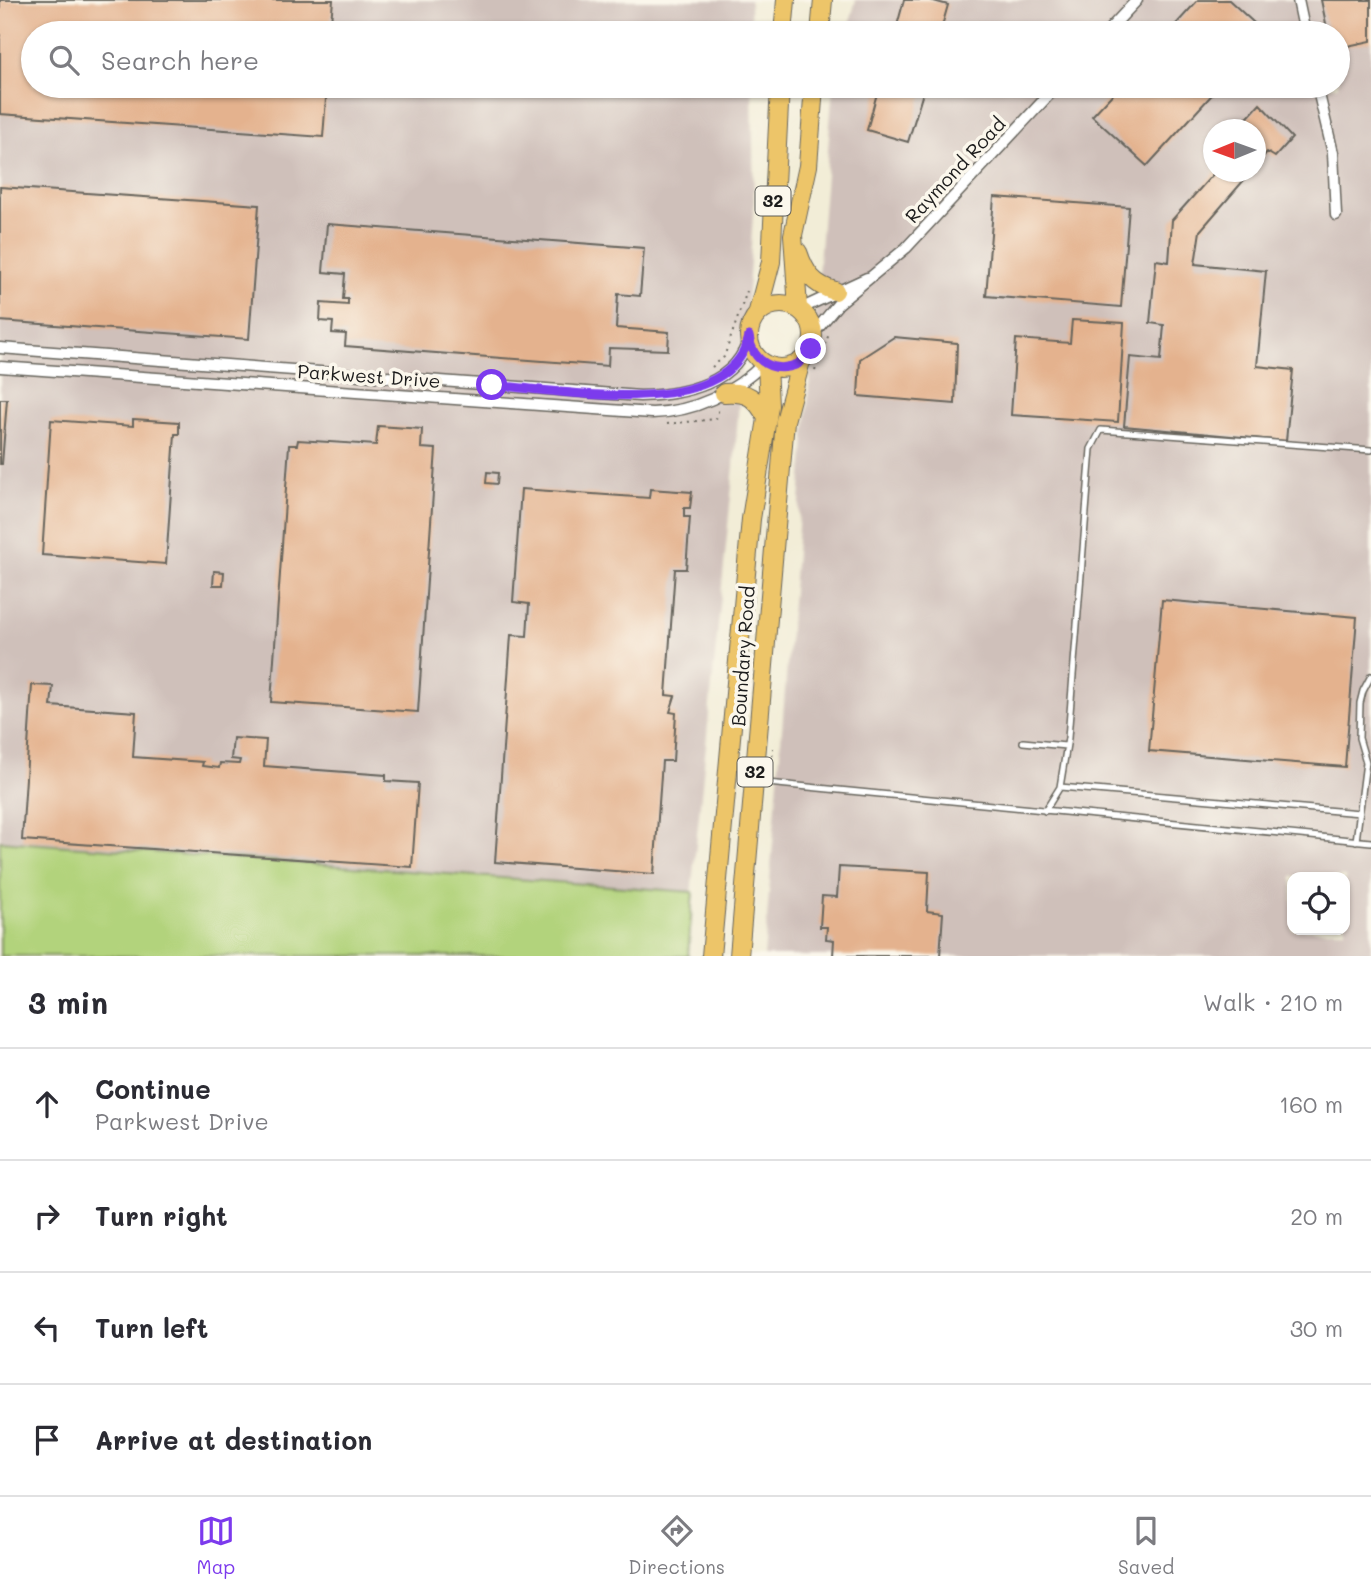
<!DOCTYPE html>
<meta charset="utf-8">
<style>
body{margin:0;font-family:Mali,sans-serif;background:#f7f7f7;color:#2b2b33}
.controls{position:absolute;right:21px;bottom:21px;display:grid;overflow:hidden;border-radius:14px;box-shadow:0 2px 5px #0004}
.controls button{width:63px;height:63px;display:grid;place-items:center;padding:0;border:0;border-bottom:2px solid #e1e1e2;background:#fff;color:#2b2b33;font:35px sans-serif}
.compass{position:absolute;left:1203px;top:119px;width:63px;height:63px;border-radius:50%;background:#fff;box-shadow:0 2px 5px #0004;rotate:269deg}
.stop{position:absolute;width:21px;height:21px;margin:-16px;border:5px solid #7c3aed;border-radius:50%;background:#fff}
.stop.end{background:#7c3aed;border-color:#fff;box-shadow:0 2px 7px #0008}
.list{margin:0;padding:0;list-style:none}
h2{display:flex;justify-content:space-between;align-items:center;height:91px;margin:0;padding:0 28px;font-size:30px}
h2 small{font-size:23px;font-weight:400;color:#7c7c81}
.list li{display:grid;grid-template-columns:46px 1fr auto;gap:21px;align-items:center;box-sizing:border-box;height:112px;padding:0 28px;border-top:2px solid #e1e1e2}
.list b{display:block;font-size:26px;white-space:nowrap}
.list p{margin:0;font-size:23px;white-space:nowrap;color:#7c7c81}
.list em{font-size:23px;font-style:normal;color:#7c7c81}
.icon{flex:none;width:38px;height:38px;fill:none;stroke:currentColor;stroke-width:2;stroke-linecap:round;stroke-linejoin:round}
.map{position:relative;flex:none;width:1371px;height:956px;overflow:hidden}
.search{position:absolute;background:#fff;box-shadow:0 2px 5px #0004;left:21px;right:21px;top:21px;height:77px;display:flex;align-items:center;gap:18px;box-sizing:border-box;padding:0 24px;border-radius:38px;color:#7c7c81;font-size:26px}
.sheet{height:539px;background:#fff}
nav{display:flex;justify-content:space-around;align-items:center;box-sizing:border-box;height:98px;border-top:2px solid #e1e1e2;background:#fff;font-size:19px;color:#7c7c81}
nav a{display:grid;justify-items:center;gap:4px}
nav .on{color:#7c3aed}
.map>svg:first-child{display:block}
.industrial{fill:#cfc0ba;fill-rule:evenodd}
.green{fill:#b2d37b;stroke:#67784c;stroke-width:2}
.building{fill:#e4b28e}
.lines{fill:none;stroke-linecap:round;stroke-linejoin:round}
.lane-casing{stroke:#67655d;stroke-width:8}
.street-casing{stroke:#67655d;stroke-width:13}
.primary-casing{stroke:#67655d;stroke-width:20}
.path{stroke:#67655d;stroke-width:2;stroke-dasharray:2 5;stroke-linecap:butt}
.lane{stroke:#fff;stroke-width:5}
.street{stroke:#fff;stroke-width:10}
.primary{stroke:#edc569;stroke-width:18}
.route{stroke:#7c3aed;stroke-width:9}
.labels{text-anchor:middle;stroke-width:7;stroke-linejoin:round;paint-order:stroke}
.shield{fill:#fbf7ec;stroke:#5f5e5a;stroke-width:2}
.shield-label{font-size:18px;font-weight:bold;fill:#1c1c1c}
.street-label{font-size:19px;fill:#1c1c1c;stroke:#fbf7ec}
</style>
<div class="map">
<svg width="1371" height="956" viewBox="0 0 1371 956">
<rect width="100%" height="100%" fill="#fbf7ec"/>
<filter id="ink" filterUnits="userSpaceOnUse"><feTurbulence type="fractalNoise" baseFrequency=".0143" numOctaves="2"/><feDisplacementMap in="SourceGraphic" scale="14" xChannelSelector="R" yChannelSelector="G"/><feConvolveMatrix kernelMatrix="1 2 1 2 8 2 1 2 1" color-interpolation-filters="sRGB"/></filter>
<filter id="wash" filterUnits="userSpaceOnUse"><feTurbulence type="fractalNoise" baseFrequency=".00686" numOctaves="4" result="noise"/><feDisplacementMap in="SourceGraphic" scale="28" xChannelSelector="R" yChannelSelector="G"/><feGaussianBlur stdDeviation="1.57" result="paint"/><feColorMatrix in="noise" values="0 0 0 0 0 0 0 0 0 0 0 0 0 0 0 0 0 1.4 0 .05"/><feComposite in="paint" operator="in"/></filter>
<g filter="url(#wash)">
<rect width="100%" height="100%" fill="#f2edd7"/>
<path class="industrial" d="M0,0H750L751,33H33V86H752L754,201L749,277L734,466L691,894L0,844Z
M856,0H1371V956H764L833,86H1338V33H847ZM1214,130H1256V172H1214ZM1292,877H1345V930H1292Z"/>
<path class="green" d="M0,841L693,892L688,956H0Z"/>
<g id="blocks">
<path class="building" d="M0,0H333L330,33H33V86H327L323,137L0,114Z
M904,0H930L948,5L940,33H895Z
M1198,0H1229L1265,33H1168Z
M1321,0H1371V41L1338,48V33H1328Z
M879,86H925L908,142L867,130Z
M1120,86H1220L1147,166L1092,116Z
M1260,104L1292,138L1275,157L1267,152L1256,166V130H1245L1240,126Z
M1215,172H1251L1200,231L1195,264L1266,271L1257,366L1293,370L1286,441L1124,426L1130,357L1161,360L1164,325L1150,323L1156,260L1169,262L1172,220Z
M0,187L259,205L249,339L0,321Z
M994,197L1129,207L1121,307L986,296Z
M327,224L644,248L640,296L618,294L616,328L669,332L668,350L609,348L608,366L345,346L346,334L332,333L333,322L320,321L321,303L348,305V299H343L345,274L323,272Z
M1072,320L1124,323L1118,422L1011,415L1016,339L1070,343Z
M894,337L957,343L955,404L858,396L860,359Z
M0,399H7L2,464H0Z
M133,419L179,422V434H175L166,564L42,555L51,420L133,426Z
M378,426L422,429L421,448L436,449L418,712L271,702L289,445H297L298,440L376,445Z
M487,472L498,473L497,484L486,483Z
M521,489L649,498L650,489L692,492L690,508H684V517H690L686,569H675L666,695L675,696L670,712L676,713L673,761H662L654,874L495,862L511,635L527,636L529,604L513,602Z
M214,571L224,572L223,585H213Z
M1162,600L1357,617L1345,767L1149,751Z
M32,685L53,686L51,706L136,712L133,757L203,762L202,766L219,768L220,763L239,764L240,760L231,759L233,738L266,740L264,766L386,775V781L418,783L412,867L22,840Z
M839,867L929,872L927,911L943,913L940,956H833L834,940L826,939L827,927H820L822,896L837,897Z"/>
</g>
</g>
<g filter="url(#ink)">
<use href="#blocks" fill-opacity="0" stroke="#67655d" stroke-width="2"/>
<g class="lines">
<defs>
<path id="lane" d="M1023,742L1066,746
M757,782L1371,842
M1060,787L1360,813
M1045,811L1060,787L1068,738L1091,449L1101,430L1371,450
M1356,841L1366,762L1359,738L1360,703L1363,691L1371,676"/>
<path id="street" d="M1298,0L1305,33
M1106,33L1137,0
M1317,86L1333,153L1336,215
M800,309L867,278
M813,334L838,304L906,248L1057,86
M0,348L640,396C683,395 739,384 749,336
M0,367L652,413C694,412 734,393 764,363"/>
<path id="primary" d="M783,33L786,0
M820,33L823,0
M798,252C805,273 813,285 835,291
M749 336a32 32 0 1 1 64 0a32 32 0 1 1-64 0Z
M798,308L793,235L808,166L814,86
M757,315L771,262L780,86
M724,393C748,391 756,398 767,418
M711,956L751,519L769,406L767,365
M739,956L785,421L801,361"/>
</defs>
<use href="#lane" class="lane-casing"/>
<use href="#street" class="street-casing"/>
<use href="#primary" class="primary-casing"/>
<path class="path" d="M712,367L724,357L747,291
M815,371L829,334
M667,424L716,419L719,408
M771,770L773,748"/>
<use href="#lane" class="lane"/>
<use href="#street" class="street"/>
<use href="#primary" class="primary"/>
</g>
</g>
<g class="lines" filter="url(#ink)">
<path class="route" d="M492,385C557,390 730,424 749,336C752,362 774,374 798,364L811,349"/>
</g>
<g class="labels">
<g class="shield">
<rect x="755.5" y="186.5" width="35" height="29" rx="5"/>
<rect x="737.5" y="757.5" width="35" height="29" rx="5"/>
</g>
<g class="shield-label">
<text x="773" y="207">32</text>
<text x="755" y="778">32</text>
</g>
<g class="street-label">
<text transform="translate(955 170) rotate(-47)" y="7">Raymond Road</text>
<text transform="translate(369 376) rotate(4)" y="7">Parkwest Drive</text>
<text transform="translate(743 656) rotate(-86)" y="7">Boundary Road</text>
</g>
</g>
</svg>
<div class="controls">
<button><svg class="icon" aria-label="locate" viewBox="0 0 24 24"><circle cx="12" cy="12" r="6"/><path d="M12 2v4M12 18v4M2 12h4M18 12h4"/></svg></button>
</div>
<svg class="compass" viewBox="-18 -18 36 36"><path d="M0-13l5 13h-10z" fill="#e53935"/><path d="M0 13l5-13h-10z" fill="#7c7c81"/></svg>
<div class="stop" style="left:492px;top:385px"></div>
<div class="stop end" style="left:811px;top:349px"></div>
<div class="search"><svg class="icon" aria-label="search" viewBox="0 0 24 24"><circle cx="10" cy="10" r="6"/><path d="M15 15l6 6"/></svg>Search here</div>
</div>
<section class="sheet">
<h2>3 min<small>Walk · 210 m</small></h2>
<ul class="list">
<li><svg class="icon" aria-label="ahead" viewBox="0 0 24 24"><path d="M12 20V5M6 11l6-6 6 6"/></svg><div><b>Continue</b><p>Parkwest Drive</p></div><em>160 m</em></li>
<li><svg class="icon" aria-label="right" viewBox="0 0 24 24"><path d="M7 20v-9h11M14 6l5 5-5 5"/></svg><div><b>Turn right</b></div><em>20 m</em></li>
<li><svg class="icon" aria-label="left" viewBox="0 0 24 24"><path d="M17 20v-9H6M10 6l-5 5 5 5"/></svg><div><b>Turn left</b></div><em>30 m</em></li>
<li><svg class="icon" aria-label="arrive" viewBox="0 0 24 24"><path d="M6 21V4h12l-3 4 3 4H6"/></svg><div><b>Arrive at destination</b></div></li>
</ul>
</section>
<nav>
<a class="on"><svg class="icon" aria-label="map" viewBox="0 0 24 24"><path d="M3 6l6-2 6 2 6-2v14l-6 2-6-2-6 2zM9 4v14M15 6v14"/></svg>Map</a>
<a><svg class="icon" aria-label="directions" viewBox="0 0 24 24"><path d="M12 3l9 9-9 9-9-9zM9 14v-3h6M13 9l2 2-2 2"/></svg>Directions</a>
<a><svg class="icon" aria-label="saved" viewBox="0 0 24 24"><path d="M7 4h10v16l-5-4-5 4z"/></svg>Saved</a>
</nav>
